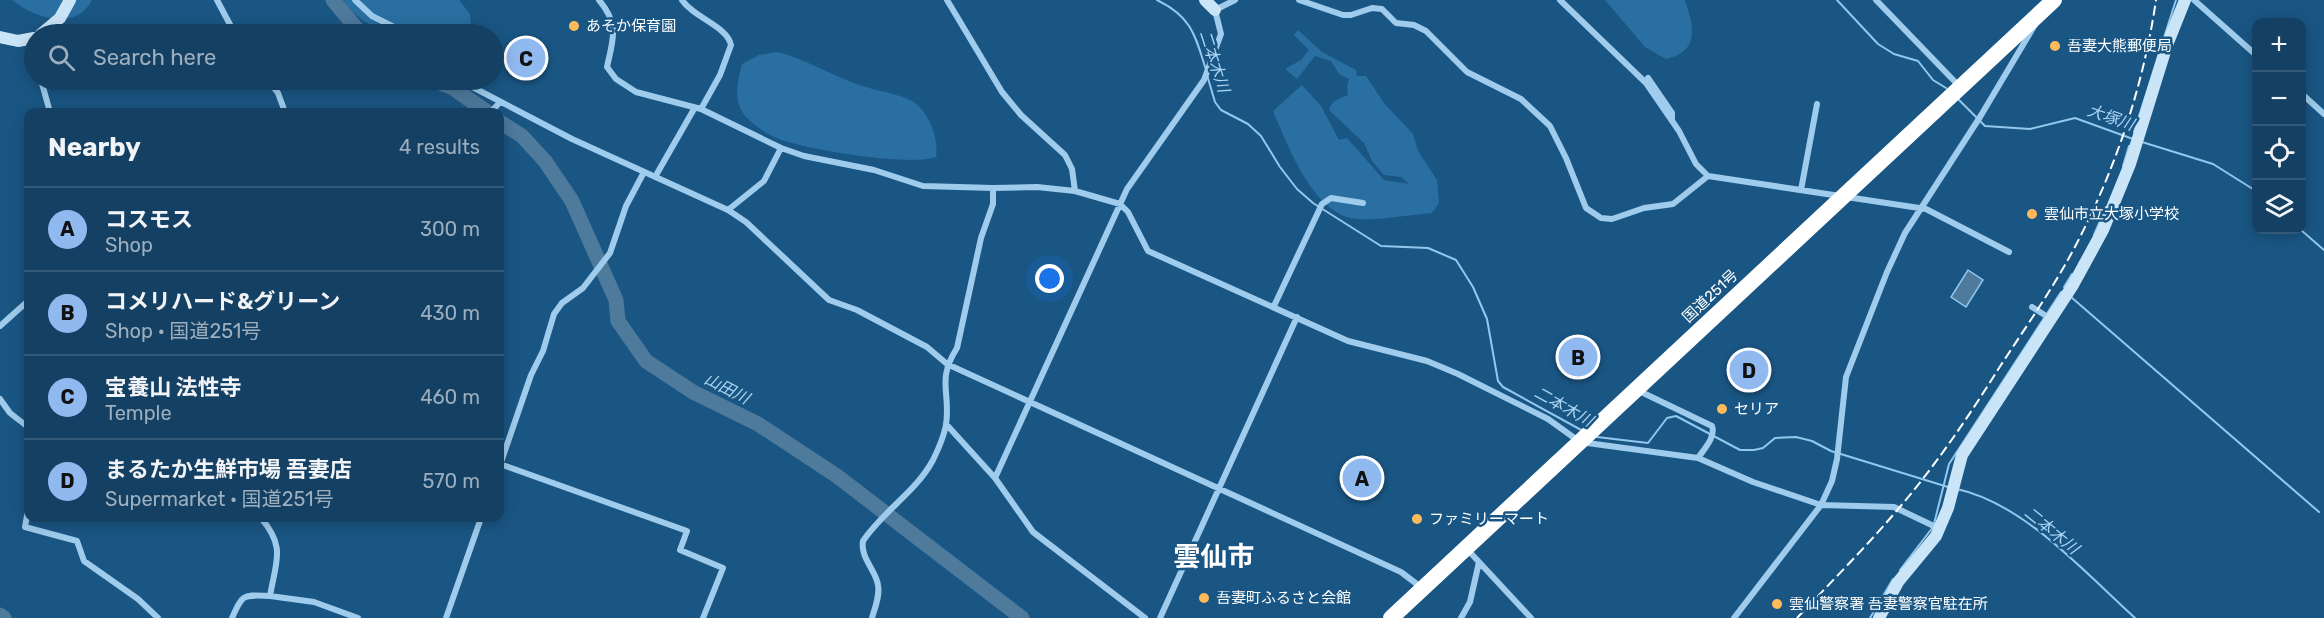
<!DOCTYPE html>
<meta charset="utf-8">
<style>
body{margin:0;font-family:Rubik,"Noto Sans JP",sans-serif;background:#214b6c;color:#f1f3f6}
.controls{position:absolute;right:18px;top:18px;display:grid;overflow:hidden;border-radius:12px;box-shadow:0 3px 15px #0003}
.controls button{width:54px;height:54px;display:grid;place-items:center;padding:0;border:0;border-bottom:2px solid #335978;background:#144063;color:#f1f3f6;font:30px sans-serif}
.you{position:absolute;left:1050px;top:279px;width:21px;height:21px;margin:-15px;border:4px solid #fff;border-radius:50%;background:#1a73e8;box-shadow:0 0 0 9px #1a73e833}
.badge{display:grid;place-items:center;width:39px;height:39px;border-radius:50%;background:#90b9f0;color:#111;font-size:20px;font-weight:700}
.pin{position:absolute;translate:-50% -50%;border:3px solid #fff;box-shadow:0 2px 6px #0006}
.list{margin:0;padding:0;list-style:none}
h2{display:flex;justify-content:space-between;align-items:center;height:78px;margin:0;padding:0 24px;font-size:26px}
h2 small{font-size:20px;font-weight:400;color:#9dafbe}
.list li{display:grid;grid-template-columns:39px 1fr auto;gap:18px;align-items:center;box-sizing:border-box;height:84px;padding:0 24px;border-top:2px solid #335978}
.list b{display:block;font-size:22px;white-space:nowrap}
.list p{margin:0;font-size:20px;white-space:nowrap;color:#9dafbe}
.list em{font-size:20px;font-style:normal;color:#9dafbe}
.icon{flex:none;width:33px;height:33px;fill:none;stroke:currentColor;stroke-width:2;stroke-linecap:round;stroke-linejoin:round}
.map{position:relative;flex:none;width:2324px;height:618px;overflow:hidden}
.search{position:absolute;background:#144063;box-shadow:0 3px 15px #0003;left:24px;top:24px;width:480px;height:66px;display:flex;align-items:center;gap:15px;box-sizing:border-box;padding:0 21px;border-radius:33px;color:#9dafbe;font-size:22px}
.panel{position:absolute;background:#144063;box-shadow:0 3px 15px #0003;left:24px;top:108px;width:480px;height:414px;border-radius:12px}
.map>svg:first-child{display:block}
.green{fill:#296fa1}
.water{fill:#4e7a9c;stroke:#92c8ee;stroke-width:1.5}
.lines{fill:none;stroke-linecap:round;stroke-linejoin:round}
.stream{stroke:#92c8ee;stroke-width:2}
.river{stroke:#4e7a9c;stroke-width:15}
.street{stroke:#9fccec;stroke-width:6}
.secondary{stroke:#cbe5f8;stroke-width:12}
.highway{stroke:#fff;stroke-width:16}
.rail{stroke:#fff;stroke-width:2;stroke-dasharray:10 4.5;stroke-linecap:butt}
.poi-dot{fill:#feba5b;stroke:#1a5684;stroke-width:2}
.labels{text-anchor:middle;stroke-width:5;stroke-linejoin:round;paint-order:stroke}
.poi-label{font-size:15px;fill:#fff;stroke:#1a5684;text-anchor:start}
.street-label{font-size:15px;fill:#fff;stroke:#1a5684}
.water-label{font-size:16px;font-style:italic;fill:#abd5f3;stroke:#1a5684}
.town-label{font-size:27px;font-weight:bold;fill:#fff;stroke:#1a5684}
</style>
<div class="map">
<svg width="2324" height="618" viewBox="0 0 2324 618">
<rect width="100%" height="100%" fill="#1a5684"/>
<path class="green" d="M12,0H92C76,32 34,18 12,0Z
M343,0H459L470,14L472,34C422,34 375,45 343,0Z
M1605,0H1685C1694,27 1700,51 1666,59L1645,47Z
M1298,30L1322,52L1356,70L1357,76H1366L1384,103L1413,134L1418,151L1437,180L1439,203L1432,213C1408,215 1382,220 1358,219C1314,217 1287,144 1273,111L1302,85L1321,106L1339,140L1347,138L1384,180L1409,184L1401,177L1384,175L1372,161L1364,143L1329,110C1332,99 1340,99 1348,95L1347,87L1349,79L1339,74L1331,61L1315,56L1297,79L1285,69L1301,60L1309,50L1294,35Z
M778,52C807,60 831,75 859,85C874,90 899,94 912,101C929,111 939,139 936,157C911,167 798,149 772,136C764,132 748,121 743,113C733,98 738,80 742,64L759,55Z"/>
<path class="water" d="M1968,270L1983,280L1966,307L1951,297Z"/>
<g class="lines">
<path class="stream" d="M1157,0C1192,17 1195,35 1206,70
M1837,0L1878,44L1894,54L1918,61L1933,80L1946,88
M1207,75L1215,102L1221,110L1248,124L1261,136L1280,167L1297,189L1313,203L1381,246L1428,248L1456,260L1473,287L1487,319L1498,381L1503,387L1583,431
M1958,99L1985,126L2030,129L2075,118L2133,139
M2134,132L2176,0
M2142,142L2213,164L2256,191
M2123,166L2129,146
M2301,230L2324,250
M2094,235L2106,207
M2064,287L2072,274
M2071,297L2319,512
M1597,437L1648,443L1667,418L1676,416L1740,450H1754L1763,448L1775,438L1796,437L1812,441L1831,451L1948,487
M1957,489C2025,504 2084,572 2135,618
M1934,524L1949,464L2061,292
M1900,570L1933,527
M1870,618L1893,579"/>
<path class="river" d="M333,0L361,34
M432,80L453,88L487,112
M500,122L522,136L545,161L572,201L616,300L618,321L646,361L693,392L758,424L837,476L1022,618
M0,615L4,618"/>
<path class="street" d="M217,0L235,34
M355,0L372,16L408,34
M599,0C620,25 613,39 607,67L616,79L636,92L701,109L781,148L804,156L874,170L923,186L993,188L1037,187L1075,191L1120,204L1128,212L1148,251L1348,341L1427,361L1458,374L1548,419L1580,442L1698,458L1753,482L1821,505L1894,507L1940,529
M682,0C694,18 727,26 731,45L720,75L701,109
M947,0L1002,92L1021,115L1065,155L1072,169L1075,191
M1299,0L1343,15H1351L1372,8L1382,9L1396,23L1414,25L1426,31L1467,72L1521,99L1550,126L1566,158L1586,208L1601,218L1612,219L1644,208L1673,204L1708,176
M1560,0L1646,83L1679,131L1696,164L1708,176L1926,209L2009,252
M1876,0L1960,87
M2194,0L2256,55
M29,39L34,58
M1648,78L1672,113V120
M41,80L50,112
M268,80L278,93L285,112
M459,80L572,139L728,210L746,222L829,300L857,310L927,347L947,364L1401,572L1422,588
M2302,94L2324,114
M491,112L500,102
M655,177L694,109
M1801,190L1817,104
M728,210L764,181L781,148
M1274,306L1322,204L1331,198L1363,203
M2032,307L2051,319
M0,326L28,301
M1637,390L1712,426C1716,437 1704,449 1698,458
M0,399L10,413L28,427
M946,424L995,478L1033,532L1145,618
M500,464L687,531L680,550L723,568L703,618
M500,465L531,375L543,351L554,314L562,303L583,288L610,253L626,206L644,172
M995,478L1127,189L1204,80L1221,34L1215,10L1235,0
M28,510L25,527L77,541L84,561L138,599L158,618
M1466,548L1531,618
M270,596L314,602L358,618
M232,618C243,593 243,595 270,596C276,561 286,547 261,518
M446,618L481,518
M872,618C875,607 880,596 878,585C876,570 860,558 863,541C883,511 916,492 933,460C938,450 944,435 946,425C951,392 936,381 957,348L981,238L993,204V188
M1160,618L1297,317
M1461,618L1470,602L1479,562
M1734,618L1821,505L1832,481L1837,459L1846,377L1887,272L1905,233L1980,117L2036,23"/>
<path class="secondary" d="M1205,0L1215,10
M41,34L60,18L70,0
M0,37L18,41L34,38
M1879,618L1898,582L1936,536L1948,508L1962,455L2073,285L2103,230L2130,164L2167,45L2185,0"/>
<path class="highway" d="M1391,618L2054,0"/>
<path class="rail" d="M1797,618C1831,582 1867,546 1899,508C1936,465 1969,416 1999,368C2027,325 2057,283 2080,237C2118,162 2144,82 2156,0"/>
</g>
<g class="poi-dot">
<circle cx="574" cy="26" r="6"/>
<circle cx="2055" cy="46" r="6"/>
<circle cx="2032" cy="214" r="6"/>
<circle cx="1722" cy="409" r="6"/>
<circle cx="1417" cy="519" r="6"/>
<circle cx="1204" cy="598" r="6"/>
<circle cx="1777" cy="604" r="6"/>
</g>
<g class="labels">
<g class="poi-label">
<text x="586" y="31">あそか保育園</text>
<text x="2067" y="51">吾妻大熊郵便局</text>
<text x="2044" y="219">雲仙市立大塚小学校</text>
<text x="1734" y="414">セリア</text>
<text x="1429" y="524">ファミリーマート</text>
<text x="1216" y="603">吾妻町ふるさと会館</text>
<text x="1789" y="609">雲仙警察署 吾妻警察官駐在所</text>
</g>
<g class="street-label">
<text transform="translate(1710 296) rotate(-43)" y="5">国道251号</text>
</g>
<g class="water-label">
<text transform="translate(1215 61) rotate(72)" y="6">二本木川</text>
<text transform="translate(2111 117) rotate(19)" y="6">大塚川</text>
<text transform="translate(727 388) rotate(27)" y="6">山田川</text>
<text transform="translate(1564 406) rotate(29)" y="6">二本木川</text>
<text transform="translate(2052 530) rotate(39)" y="6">二本木川</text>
</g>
<g class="town-label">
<text x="1214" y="566">雲仙市</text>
</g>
</g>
</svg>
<div class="controls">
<button>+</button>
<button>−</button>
<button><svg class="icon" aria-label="locate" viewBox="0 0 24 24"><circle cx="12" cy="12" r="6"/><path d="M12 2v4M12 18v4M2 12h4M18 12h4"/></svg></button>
<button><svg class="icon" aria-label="layers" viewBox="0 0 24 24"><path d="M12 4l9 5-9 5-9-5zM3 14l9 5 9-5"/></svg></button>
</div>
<div class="you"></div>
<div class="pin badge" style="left:1362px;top:478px">A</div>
<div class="pin badge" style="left:1578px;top:357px">B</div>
<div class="pin badge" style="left:526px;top:58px">C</div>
<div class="pin badge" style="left:1749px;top:370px">D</div>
<div class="search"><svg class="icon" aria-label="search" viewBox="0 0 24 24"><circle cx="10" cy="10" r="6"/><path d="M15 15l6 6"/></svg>Search here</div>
<section class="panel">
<h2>Nearby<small>4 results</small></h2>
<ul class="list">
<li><span class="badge">A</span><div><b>コスモス</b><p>Shop</p></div><em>300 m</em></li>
<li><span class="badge">B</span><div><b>コメリハード&amp;グリーン</b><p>Shop · 国道251号</p></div><em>430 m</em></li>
<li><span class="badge">C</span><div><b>宝養山 法性寺</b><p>Temple</p></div><em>460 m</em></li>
<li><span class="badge">D</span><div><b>まるたか生鮮市場 吾妻店</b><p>Supermarket · 国道251号</p></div><em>570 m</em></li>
</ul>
</section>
</div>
